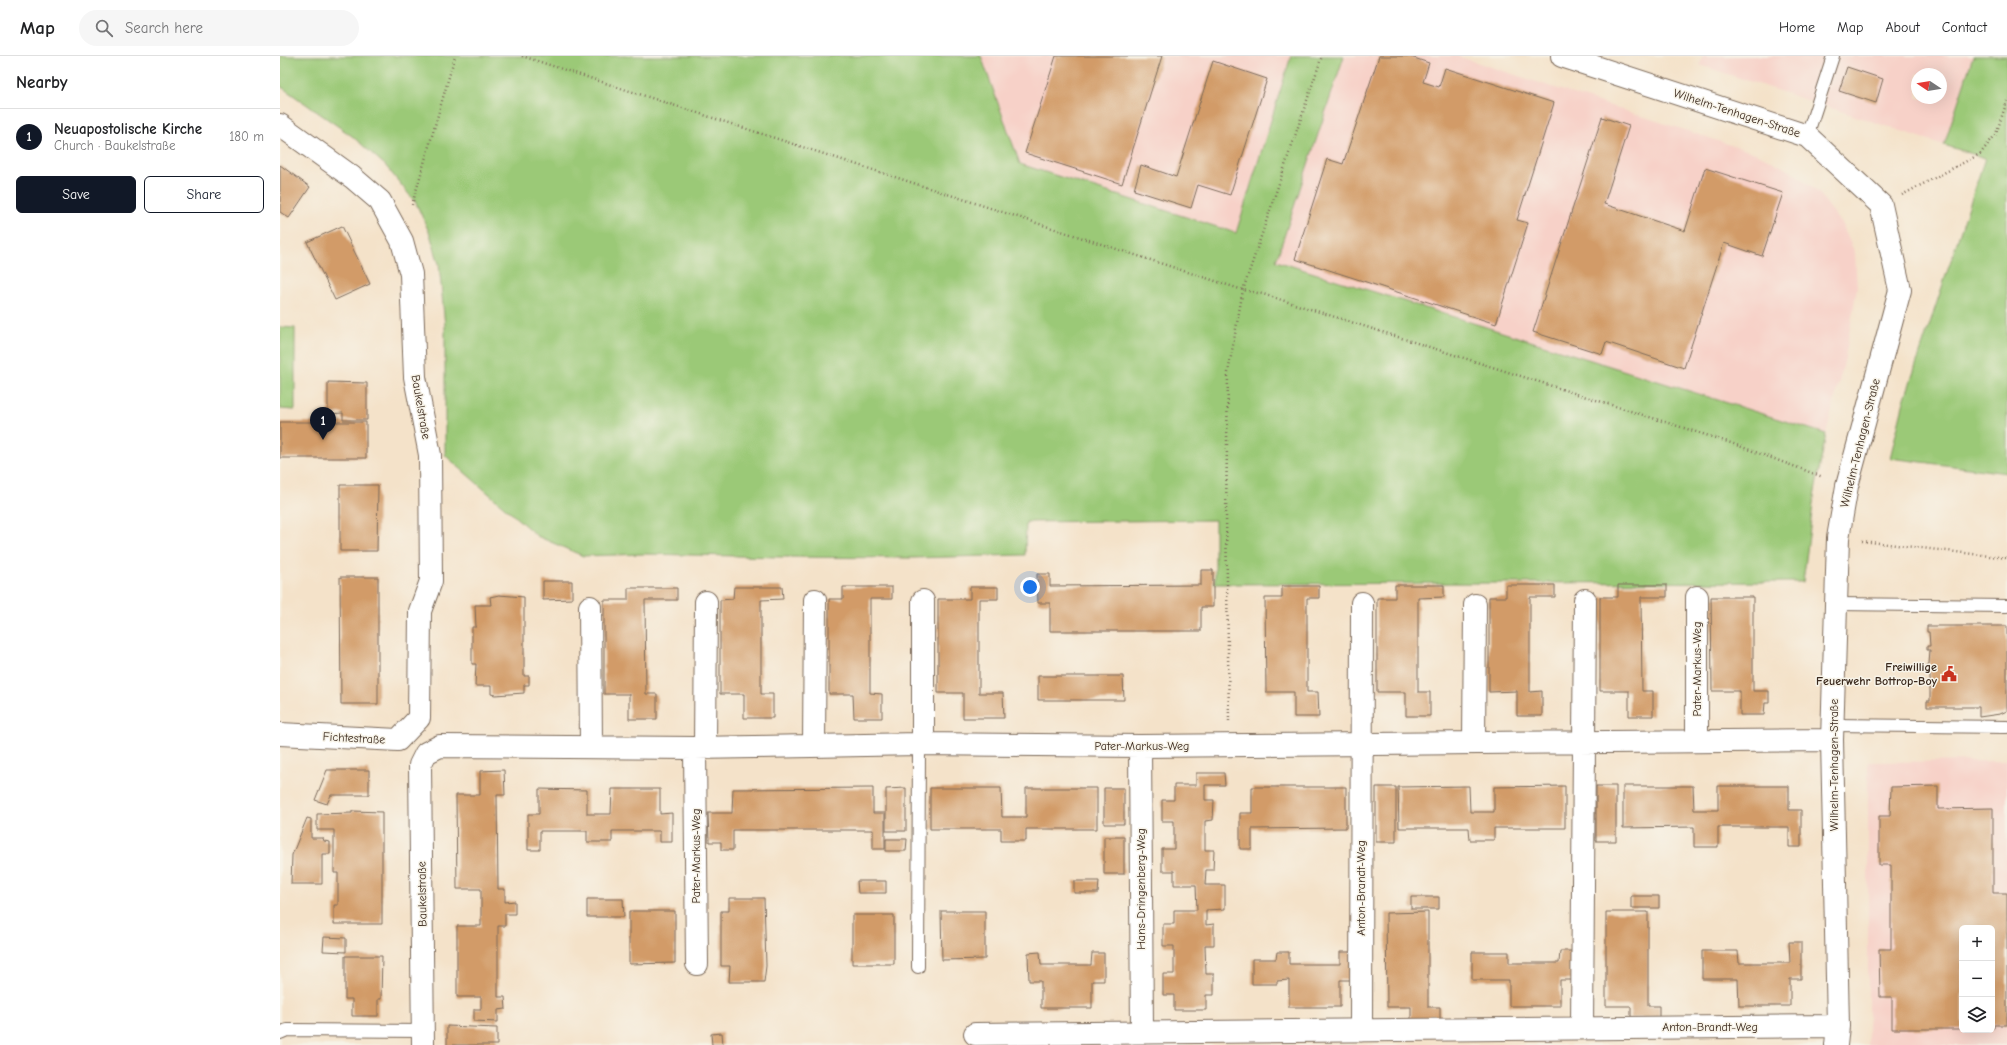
<!DOCTYPE html>
<meta charset="utf-8">
<style>
body{margin:0;font-family:"Comic Neue",sans-serif;background:#f6f6f6;color:#202124}
.controls{position:absolute;right:12px;bottom:12px;display:grid;overflow:hidden;border-radius:6px;box-shadow:0 4px 16px #0002}
.controls button{width:36px;height:36px;display:grid;place-items:center;padding:0;border:0;border-bottom:1px solid #e0e0e0;background:#fff;color:#202124;font:20px sans-serif}
.compass{position:absolute;left:1631px;top:12px;width:36px;height:36px;border-radius:50%;background:#fff;box-shadow:0 4px 16px #0002;rotate:282deg}
.you{position:absolute;left:750px;top:531px;width:14px;height:14px;margin:-10px;border:3px solid #fff;border-radius:50%;background:#1a73e8;box-shadow:0 0 0 6px #1a73e833}
.badge{display:grid;place-items:center;width:26px;height:26px;border-radius:50%;background:#111827;color:#fff;font-size:13px;font-weight:700}
.pin{position:absolute;translate:-50% -33px;filter:drop-shadow(0 1px 2px #0008)}
.pin::after{content:'';position:absolute;top:21px;width:14px;height:12px;background:inherit;clip-path:polygon(0 0,100% 0,50% 100%)}
.list{margin:0;padding:0;list-style:none}
h2{display:flex;justify-content:space-between;align-items:center;height:52px;margin:0;padding:0 16px;font-size:17px}
h2 small{font-size:13px;font-weight:400;color:#757577}
.list li{display:grid;grid-template-columns:26px 1fr auto;gap:12px;align-items:center;box-sizing:border-box;height:56px;padding:0 16px;border-top:1px solid #e0e0e0}
.list b{display:block;font-size:15px;white-space:nowrap}
.list p{margin:0;font-size:13px;white-space:nowrap;color:#757577}
.list em{font-size:13px;font-style:normal;color:#757577}
.actions{display:flex;gap:8px;padding:12px 16px}
.actions a{flex:1;padding:9px 0;border:1px solid #111827;border-radius:6px;text-align:center;font-size:14px;color:#111827}
.actions .main{background:#111827;color:#fff}
.icon{flex:none;width:22px;height:22px;fill:none;stroke:currentColor;stroke-width:2;stroke-linecap:round;stroke-linejoin:round}
.map{position:relative;flex:none;width:1727px;height:989px;overflow:hidden}
header{display:flex;align-items:center;gap:24px;box-sizing:border-box;height:56px;padding:0 20px;background:#fff;border-bottom:1px solid #e0e0e0}
header strong{font-size:19px}
nav{display:flex;gap:22px;margin-inline-start:auto;font-size:14px}
.search{width:280px;height:36px;background:#f6f6f6;display:flex;align-items:center;gap:10px;box-sizing:border-box;padding:0 14px;border-radius:22px;color:#757577;font-size:15px}
main{display:flex}
aside{flex:1;background:#fff}
.map>svg:first-child{display:block}
.built{fill:#f7d1c8;fill-rule:evenodd}
.green{fill:#9bc977;stroke:#6b7a4a}
.building{fill:#d29b68}
.lines{fill:none;stroke-linecap:round;stroke-linejoin:round}
.service-casing{stroke:#7c6a5a;stroke-width:14}
.minor-casing{stroke:#7c6a5a;stroke-width:24}
.path{stroke:#7c6a5a;stroke-width:2.5;stroke-dasharray:1 3;stroke-linecap:butt}
.service{stroke:#fff;stroke-width:12}
.minor{stroke:#fff;stroke-width:22}
.labels{text-anchor:middle;stroke-width:3;stroke-linejoin:round;paint-order:stroke}
.street-label{font-size:12px;fill:#3b2a1e;stroke:#f7f3e8}
.poi-label{font-size:12px;font-weight:bold;fill:#3b2a1e;stroke:#f7f3e8;text-anchor:end}
</style>
<header>
<strong>Map</strong>
<div class="search"><svg class="icon" aria-label="search" viewBox="0 0 24 24"><circle cx="10" cy="10" r="6"/><path d="M15 15l6 6"/></svg>Search here</div>
<nav><a>Home</a><a>Map</a><a>About</a><a>Contact</a></nav>
</header>
<main>
<aside>
<h2>Nearby<small></small></h2>
<ul class="list">
<li><span class="badge">1</span><div><b>Neuapostolische Kirche</b><p>Church · Baukelstraße</p></div><em>180 m</em></li>
</ul>
<div class="actions"><a class="main">Save</a><a>Share</a></div>
</aside>
<div class="map">
<svg width="1727" height="989" viewBox="0 0 1727 989">
<rect width="100%" height="100%" fill="#f7f3e8"/>
<filter id="ink" filterUnits="userSpaceOnUse"><feTurbulence type="fractalNoise" baseFrequency=".025" numOctaves="2"/><feDisplacementMap in="SourceGraphic" scale="8" xChannelSelector="R" yChannelSelector="G"/><feConvolveMatrix kernelMatrix="1 2 1 2 8 2 1 2 1" color-interpolation-filters="sRGB"/></filter>
<filter id="wash" filterUnits="userSpaceOnUse"><feTurbulence type="fractalNoise" baseFrequency=".012" numOctaves="4" result="noise"/><feDisplacementMap in="SourceGraphic" scale="16" xChannelSelector="R" yChannelSelector="G"/><feGaussianBlur stdDeviation="0.9" result="paint"/><feColorMatrix in="noise" values="0 0 0 0 0 0 0 0 0 0 0 0 0 0 0 0 0 1.4 0 .05"/><feComposite in="paint" operator="in"/></filter>
<g filter="url(#wash)">
<rect width="100%" height="100%" fill="#f4e2c9"/>
<path class="built" d="M701,0H1011L956,178L740,108Z
M1064,0H1177L1478,98L1516,118L1539,137L1561,167L1575,197L1577,231L1565,302L1546,378L996,205Z
M1423,0H1693L1664,89L1420,9ZM1637,18H1661V42H1637Z
M1727,705V989H1588V706ZM1682,872H1712V974H1682Z"/>
<path class="green" d="M0,0H701L740,108L956,177L1011,0H1064L996,205L1546,378L1534,441L1523,526L935,528V464L746,466L745,499L632,502L502,501L364,498L303,500L257,480L165,399V270L159,208L150,178L136,147L105,109L72,80L0,30Z
M1693,0H1727V417L1610,402L1624,345L1705,102L1664,89Z
M0,271L15,272V354L0,353Z"/>
<g id="blocks">
<path class="building" d="M776,0H882L842,128L745,97Z
M1099,0H1128L1149,7L1143,26L1159,31L1165,12L1274,47L1237,164L1248,167L1216,268L1015,203L1047,103L1063,108Z
M933,5L987,23L950,139L918,129L911,152L854,134L861,109L896,121Z
M1567,11L1603,23L1596,47L1559,35Z
M1322,61L1349,70L1324,148L1405,175L1425,112L1503,137L1482,200L1444,187L1404,312L1326,286L1322,298L1253,276Z
M0,109L30,131L9,162L0,156Z
M62,170L90,228L55,244L27,186Z
M48,326L87,327V364H63V357L48,358Z
M0,366H86V402H0Z
M60,429H98L97,495H60Z
M921,514H933V551H921V575H770V547H758L757,518H770V530L921,529Z
M60,521H98V648H61Z
M263,525H292V543L263,544Z
M1115,529H1164V541L1138,542V636H1150V660H1126V636H1097V542H1115Z
M1226,529H1275V541H1250V636L1262,635V660H1237V635L1209,636V541H1226Z
M1338,529H1387V541H1361L1362,635H1373V660H1349V635H1320V541H1338Z
M1002,530H1039V542H1027V636H1038L1039,661H1014V636H986L985,542H1002Z
M454,531H502L503,543L481,544V638H493V662H464V638H440V544L453,543Z
M563,531H612V543H590V637L602,638V662H574L573,638H549V543H563Z
M690,531H718V543H699V637H723L724,662H683V637H658V543H690Z
M348,532H397V544H365L366,638H377V663H349V638H324V544H348Z
M219,539L244,541V620H249V629H244V637L215,639L211,638V630H195L196,608H192V571H196L195,549H211L210,541Z
M1431,541H1473V635H1489V647H1485L1484,659H1460V635H1432Z
M1647,570H1727V655L1720,658L1699,661V651H1647V645H1650V631H1647V627H1650V612L1647,613V609L1649,608L1650,594H1647V590H1650L1649,576H1647Z
M758,620H843L844,644H758Z
M47,714H89V739H51L47,748L35,744Z
M224,714L225,739H217L218,833H225V846L235,845V858H225V870H218V941H225L226,953L218,954V966L194,965V953H201V941H177V870H201V833H177L176,739H200V715Z
M916,717H944L945,729H925V744H934L933,764L925,765V794H934L933,814H926L925,829H945V853L926,854V869L934,868V889H925L926,918H934V939H926V954H894V939H883V918H894V890H883V868H894V854H917L916,829H894V815H882V793H894V765H882V744H894V729H916Z
M1189,730L1190,756H1214V731L1285,730V772H1214V784H1190L1189,772H1119L1118,731Z
M1316,730H1336V785H1316Z
M1343,730H1413L1414,754H1438V730H1509V754H1521V791H1509V771H1438V791H1414V771L1343,772Z
M1658,730V753L1713,752V837H1727V969H1714V972H1712V872H1682V973H1612V941H1600L1599,893H1611V809H1599V760H1610L1611,731Z
M972,731H1066V772L972,773V793H960V757H972Z
M1096,731H1116V786H1096Z
M593,732V757H605V793H593V774H453V794H441V786H429L428,757H452L453,733Z
M626,732V775H606V733Z
M650,732H721L722,761H746V732H817V773H746V785H721V773H650Z
M824,732H844V768H824Z
M259,733L307,734V758H331L332,733H380V758L392,757V786H380V775H332V786H307V775H260V794H248V758H259Z
M72,755L102,756V868H54V849H58V817H54V774H37V758L72,757Z
M27,762L31,763V782H43L44,785L50,786V798H42V828H11L12,799Z
M824,781H844V818H824Z
M606,783H627L626,795H606Z
M577,825H606V837H578Z
M794,825H819L818,837H794Z
M1351,840H1379V852H1351Z
M1131,841H1159V853H1131Z
M449,842H484L486,910L484,926H449L450,910H441V855H449Z
M307,843H343L344,861H307Z
M349,855H395V907L349,908Z
M661,855H705V903L662,904Z
M1148,856V951H1160V963H1131V951H1107L1106,857Z
M1326,856H1368V950H1379V962H1351V950H1326Z
M572,859H614V908H572Z
M44,881L66,882V896L43,895Z
M1509,886H1521V923H1510V950H1459L1458,923H1422V895H1458L1459,907H1510Z
M1280,895H1292V924H1280V950H1229V924H1192V896H1229V907H1279Z
M760,896L761,909H811L812,897H824V925H812V952H761V925H749L748,897Z
M997,896H1009V908H1060V896H1072V924H1060V951H1009V924L997,925V928H972V903H996Z
M65,900H102L101,943H98V960H72V943H65Z
M167,970L217,972V989H167Z
M442,977L443,989H432L431,978Z"/>
</g>
</g>
<g filter="url(#ink)">
<use href="#blocks" fill-opacity="0" stroke="#7c6a5a" stroke-width="1"/>
<g class="lines">
<defs>
<path id="service" d="M1527,80L1553,0
M1556,548L1727,550
M1553,669L1727,671
M638,911L639,688
M0,977L7,974L144,975"/>
<path id="minor" d="M1282,0L1527,80L1601,149L1620,234L1567,430L1558,482L1552,684L1558,970L1556,989
M0,69L72,121L100,145L122,185L131,218L135,321L150,399L151,525L140,555L139,662L118,684L0,678
M1417,541V685
M310,551L311,691
M1194,687L1195,549
M643,688V545
M534,690L535,544
M860,690L862,976
M415,692L417,908
M425,692L426,546
M1302,972L1305,544
M1081,975L1082,547
M695,978L1558,970
M143,989L140,709L146,697L160,690L415,692L639,688L860,690L1552,684"/>
</defs>
<use href="#service" class="service-casing"/>
<use href="#minor" class="minor-casing"/>
<path class="path" d="M242,0L963,234L983,238L1451,387L1543,421
M1622,139L1700,98L1716,78L1727,45
M132,149L175,0
M1582,485L1727,502
M949,665L946,458L948,317L963,234L1042,0"/>
<use href="#service" class="service"/>
<use href="#minor" class="minor"/>
</g>
</g>
<defs>
<symbol id="civic-bare" viewBox="-9 -9 18 18"><path d="M-.6-6.5H3V-4.5H.6V-3L4-1V1h2V6H-6V1h2V-1L-.6-3ZM-1.2 2.5V6h2.4V2.5Z" fill="#c8321e" stroke="#f7f3e8" stroke-width="2.5" paint-order="stroke"/></symbol>
</defs>
<g fill-rule="evenodd">
<use href="#civic-bare" x="1658" y="607" width="22" height="22"/>
</g>
<g class="labels">
<g class="street-label">
<text transform="translate(1457 57) rotate(18)" y="4">Wilhelm-Tenhagen-Straße</text>
<text transform="translate(141 351) rotate(80)" y="4">Baukelstraße</text>
<text transform="translate(1580 387) rotate(-76)" y="4">Wilhelm-Tenhagen-Straße</text>
<text transform="translate(1417 613) rotate(-90)" y="4">Pater-Markus-Weg</text>
<text transform="translate(74 682) rotate(3)" y="4">Fichtestraße</text>
<text x="862" y="694">Pater-Markus-Weg</text>
<text transform="translate(1554 709) rotate(-90)" y="4">Wilhelm-Tenhagen-Straße</text>
<text transform="translate(416 800) rotate(-90)" y="4">Pater-Markus-Weg</text>
<text transform="translate(1081 832) rotate(-90)" y="4">Anton-Brandt-Weg</text>
<text transform="translate(861 833) rotate(-90)" y="4">Hans-Dringenberg-Weg</text>
<text transform="translate(142 838) rotate(-91)" y="4">Baukelstraße</text>
<text x="1430" y="975">Anton-Brandt-Weg</text>
</g>
<g class="poi-label">
<text x="1657" y="615">Freiwillige<tspan x="1657" dy="14">Feuerwehr Bottrop-Boy</tspan></text>
</g>
</g>
</svg>
<div class="controls">
<button>+</button>
<button>−</button>
<button><svg class="icon" aria-label="layers" viewBox="0 0 24 24"><path d="M12 4l9 5-9 5-9-5zM3 14l9 5 9-5"/></svg></button>
</div>
<svg class="compass" viewBox="-18 -18 36 36"><path d="M0-13l5 13h-10z" fill="#e53935"/><path d="M0 13l5-13h-10z" fill="#757577"/></svg>
<div class="you"></div>
<div class="pin badge" style="left:43px;top:384px">1</div>
</div>
</main>
